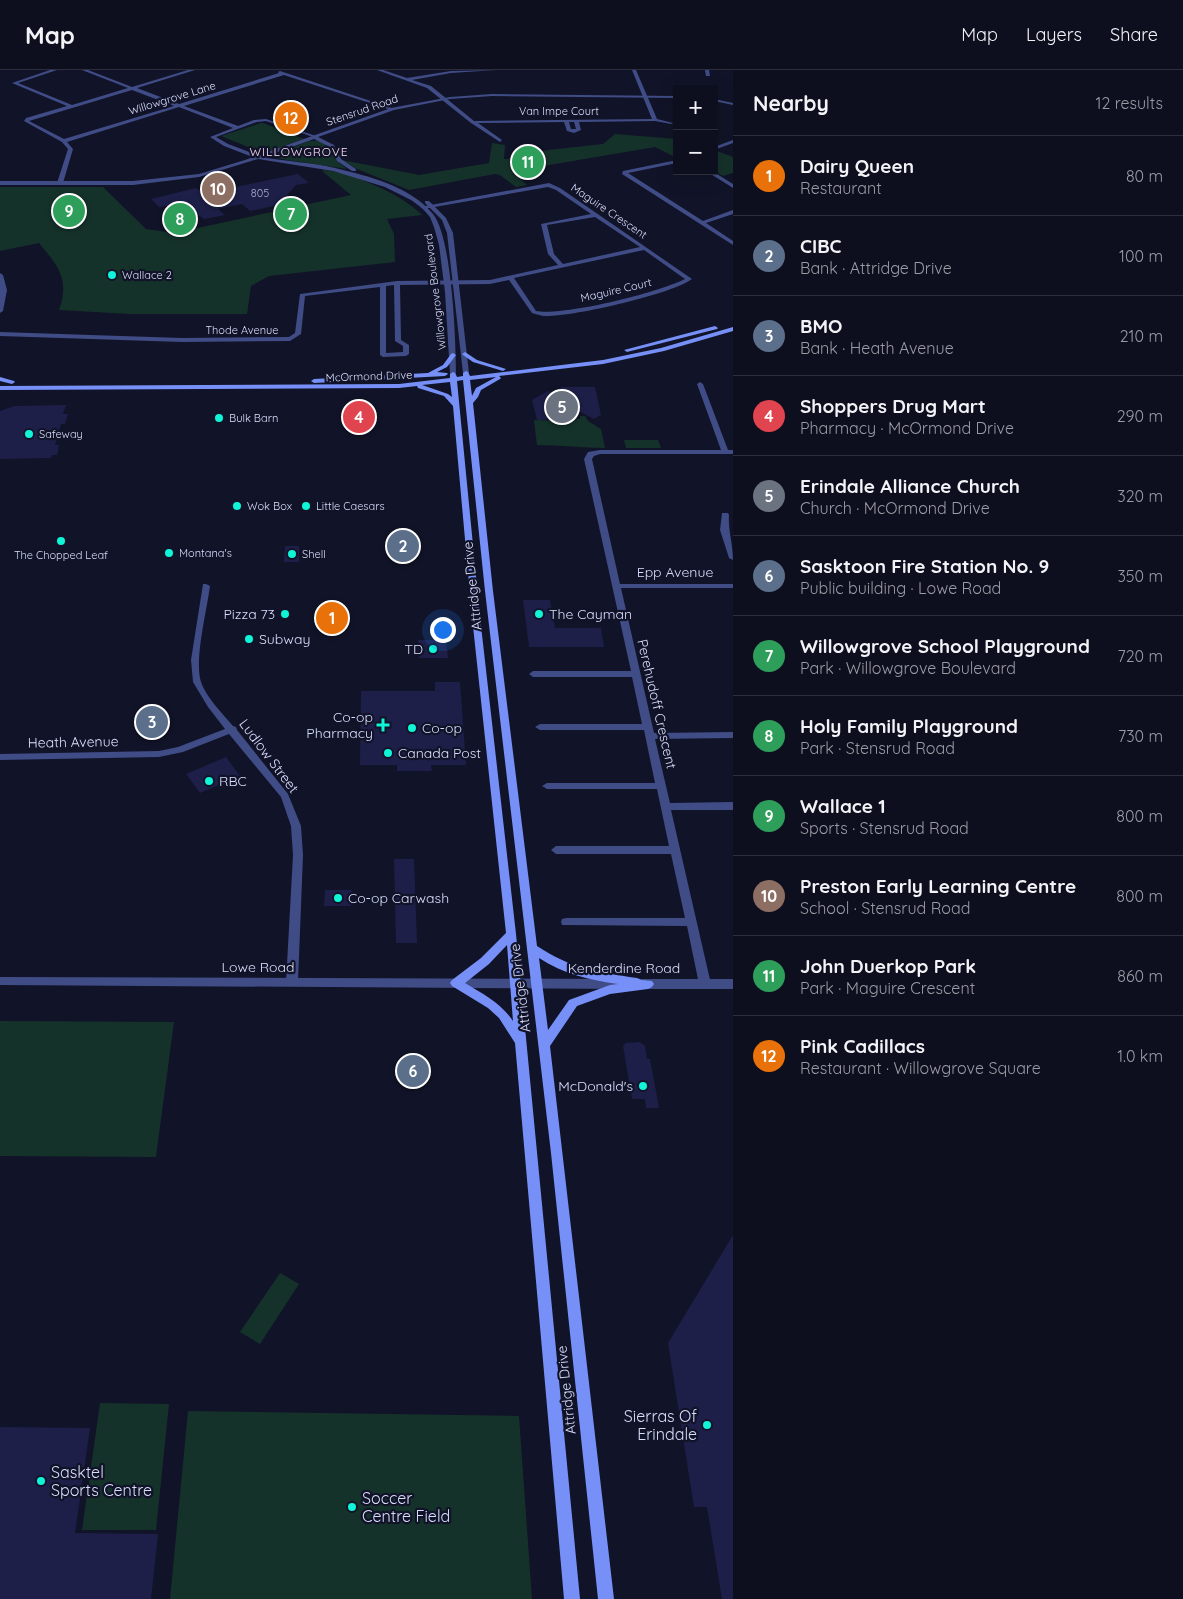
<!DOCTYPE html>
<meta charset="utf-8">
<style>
body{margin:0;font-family:Quicksand,sans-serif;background:#161727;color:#f1f3f6}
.controls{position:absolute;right:15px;top:15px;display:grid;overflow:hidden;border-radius:0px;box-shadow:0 5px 20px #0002}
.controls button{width:45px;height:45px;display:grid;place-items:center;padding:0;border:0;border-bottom:1px solid #2d2e3c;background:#0d0e1e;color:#f1f3f6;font:25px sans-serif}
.you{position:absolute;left:442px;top:559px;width:18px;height:18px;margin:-12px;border:4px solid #fff;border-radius:50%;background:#1a73e8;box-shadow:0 0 0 8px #1a73e833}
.badge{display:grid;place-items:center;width:32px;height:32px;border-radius:50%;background:#ea580c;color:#fff;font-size:16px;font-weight:700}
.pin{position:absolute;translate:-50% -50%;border:2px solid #fff;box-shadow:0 1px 5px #0006}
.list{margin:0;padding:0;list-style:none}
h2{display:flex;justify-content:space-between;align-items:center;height:65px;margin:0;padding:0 20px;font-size:21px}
h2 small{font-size:16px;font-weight:400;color:#9a9ca4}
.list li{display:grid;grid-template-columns:32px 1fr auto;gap:15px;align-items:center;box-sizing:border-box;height:80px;padding:0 20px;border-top:1px solid #2d2e3c}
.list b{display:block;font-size:19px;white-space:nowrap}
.list p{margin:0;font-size:16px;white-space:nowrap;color:#9a9ca4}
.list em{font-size:16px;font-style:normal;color:#9a9ca4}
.map{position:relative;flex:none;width:733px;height:1529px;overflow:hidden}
header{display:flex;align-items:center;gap:30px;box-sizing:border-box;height:70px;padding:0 25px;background:#0d0e1e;border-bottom:1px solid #2d2e3c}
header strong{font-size:24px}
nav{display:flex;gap:28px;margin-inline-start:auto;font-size:18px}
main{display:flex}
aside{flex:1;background:#0d0e1e}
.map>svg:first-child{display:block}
.green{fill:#15322a}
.building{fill:#1e1f48}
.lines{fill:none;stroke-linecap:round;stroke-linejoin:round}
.minor{fill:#3f4c85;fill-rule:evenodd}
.tertiary{fill:#3f4c85;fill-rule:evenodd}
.secondary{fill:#7690f8;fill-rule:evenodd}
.poi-dot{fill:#10f4d7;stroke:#111328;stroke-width:2}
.labels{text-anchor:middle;stroke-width:4.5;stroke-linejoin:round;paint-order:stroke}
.far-street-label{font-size:11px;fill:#dadefd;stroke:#111328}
.number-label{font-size:11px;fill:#abaed0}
.far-poi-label{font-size:11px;fill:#dadefd;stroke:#111328;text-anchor:start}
.far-neighbourhood-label{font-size:12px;letter-spacing:1px;fill:#fddcf9;stroke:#111328}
.street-label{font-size:14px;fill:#dadefd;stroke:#111328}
.poi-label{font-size:14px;fill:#dadefd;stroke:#111328;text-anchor:start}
.near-poi-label{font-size:16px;fill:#dadefd;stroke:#111328;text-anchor:start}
</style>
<header>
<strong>Map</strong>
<nav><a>Map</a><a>Layers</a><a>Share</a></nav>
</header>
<main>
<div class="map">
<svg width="733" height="1529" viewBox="0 0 733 1529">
<rect width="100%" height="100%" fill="#111328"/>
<path class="green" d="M261,53H263L304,69L263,83L221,66Z
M615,64L677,69V88L655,77L514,101L513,103L527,115L516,117L500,105L495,104L409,120L357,99L342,90L419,105L489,93L492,73L505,75L504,89H507L548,80L603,74Z
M309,71C326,69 327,77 335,88C338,93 344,96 347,99L268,87Z
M717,81L733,87V103L723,106L714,101V83Z
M325,100C354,104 402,124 422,145L387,149L394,164L395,192L269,206L251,216L247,244H130L59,240C70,209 58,196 39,173L0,181V117H103L146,159L174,163L351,125L322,101Z
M580,346H585L588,351L601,359L605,378C582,378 561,375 537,375L534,350L569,351V349H580Z
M624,370H658L661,378H626Z
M0,951L174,952L156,1087L0,1086Z
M280,1203L299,1214L260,1274L240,1262Z
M100,1333L169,1334L156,1460H82Z
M188,1341L519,1346L532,1529H170Z"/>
<path class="building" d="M298,104L309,113L296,115L278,135L250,141L242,134L218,139L225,145L204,149L183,134L159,137L151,129L196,118L198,120L220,114L230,118Z
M560,317H595L601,345L594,349L575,339L577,349L537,350L532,330L548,321L562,327Z
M66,335L63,344H68L65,354H61L55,375H59L57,385H52L51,388L0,389V341L14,336Z
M285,476H299V492H284Z
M523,530H550L555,558H601L604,577H529Z
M324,542H341L340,561H322Z
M418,570H446L448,588H419Z
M435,612H460L466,695H431L432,701H397V695H360L361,621H435Z
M226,687L240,706L200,723L186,704Z
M394,789H414L417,873H396Z
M325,820H352L351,836H324Z
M640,972L645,976L647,989H650L659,1038H646L645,1029H632L623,976L626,973Z
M733,1165V1529H722L707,1437H694L668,1273Z
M0,1357L90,1358L75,1463L158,1464L151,1529H0Z"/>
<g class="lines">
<path class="minor" d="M50,0H57L18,13L72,35L128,18L82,0H88L132,17L188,0H195L137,18L179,34L279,3L278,2L280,1L395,39L391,40L284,5L184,36L238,56L254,50L266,49L316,66V68L266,51L257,52L216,67L228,74L260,86L258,89L224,76L210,67L233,58L179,37L67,72L73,79L63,113L60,115L57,113L68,79L62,72L24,51L26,48L67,36L12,13ZM132,20L174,36L64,69L29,51Z
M377,0H383L407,8L451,1L496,0L451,3L412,10L431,16L474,51L652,49L632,0H636L657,49L673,53L671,54L655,51L579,52L581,60L574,63L567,61L564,52L478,53L502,70L500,72L471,53L427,18ZM569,52H574L576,59H571Z
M705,0H709L710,6H706Z
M733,70V73L714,80V77Z
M677,90V93L628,103L703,151L733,140V144L706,153L733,171V175L622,104L623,101Z
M706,101H712L733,114V118Z
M549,113L560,118L692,209C673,224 568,248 543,246C539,245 535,244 532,243L509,210L490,214L400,215L401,270L409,275V284L406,286L383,287L380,285V217L305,226L301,264L290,271L182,272L0,266V262L182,268L289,267L295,263L300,224L397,211L490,210L558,195L548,184L541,154L591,144L556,120L548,117L423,139L420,137ZM595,147L640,177L563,194L554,184L547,155ZM644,180L685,209C657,223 565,246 536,241L514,208ZM394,215L395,271L403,276V282L386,283V216Z
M0,203L3,205L7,220L3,241L0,243Z
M700,312L703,314L728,380H733V384H600L594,386L592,389L620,514H733V518H621L654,663L733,662V668L655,669L670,733L733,732V740H671L711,914L709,917L705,919L701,917L699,914L687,856L562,855L561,852L562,849L566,848H685L671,784H556L551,780L556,776H669L657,719H547L542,716L547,713H655L644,660H540L535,657L540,654H642L632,607H533L529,604L533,601H631L584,389L588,382L600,380H721L697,314Z
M722,443H728L729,445C728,461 733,474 733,490L729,488L720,460Z
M203,514H206L210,516C207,540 194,590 201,612C206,627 223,644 233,656L236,657L237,660L288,724L301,756L303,785L298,912L296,915L292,916L288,915L286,912L293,785L291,756L281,727L229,664L183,682L159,687L0,690V684L159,681L178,677L225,659L208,637L193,612L191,590Z"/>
<path class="tertiary" d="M492,24L677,26V28L492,26L450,29L394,40L318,67L334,75L341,89L356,99V101H352L337,91L330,77L314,69L264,87C287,92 311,92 335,98C368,106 410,116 433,144C452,167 456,271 456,304L453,306L450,304L445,222L439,175L434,157L430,147L422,138L411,130L385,117L333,101L258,89L199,107L133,115H0V111H133L199,104L245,90L391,38L450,27Z
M714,29L733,33V35L714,31Z
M425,131H429L446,148L453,163L469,303L466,305L463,303L447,163L442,150L425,133Z
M0,907L627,909L631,911L633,914L631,917L627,919L0,915Z
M642,909H733V919H642L638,917L636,914L638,911Z"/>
<path class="secondary" d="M715,256L718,258L717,259L627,282L624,280Z
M733,257V261L664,281L603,294L499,306L501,308L500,309L481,320L478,327L473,333L493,521L537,876C572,899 596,902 637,908L642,910L652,911L654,914L652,917L648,919L610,924L577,936L550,976L614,1529H598L551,1083L485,521L463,310L457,311L480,547L516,864L580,1529H564L515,973L499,948L488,938L452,916L450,913L452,910L481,888L506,863L472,547L453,336L444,326L418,318L417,316L399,318L0,320V316L399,314L450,308V304L453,302L455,303L457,307L463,306V303L466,301L468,302L470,306L603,290L661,278ZM496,307L476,318L472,326L470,310ZM450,312L452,327L448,324L422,315ZM507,875L513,951C501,933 483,924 465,913L489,894ZM539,888C563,904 590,910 618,914L610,915L569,930L548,960Z
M465,282L477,290L506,299L503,301L473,292L463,285L462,284Z
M453,283L456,285L447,297L437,302L447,303L448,304L445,306L314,313L311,311L314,309L428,303L443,295L451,284Z
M0,307L14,311L15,312L12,314L0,311Z"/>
</g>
<g class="poi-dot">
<circle cx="112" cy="205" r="5"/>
<circle cx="219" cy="348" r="5"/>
<circle cx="29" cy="364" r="5"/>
<circle cx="237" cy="436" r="5"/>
<circle cx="306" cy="436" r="5"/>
<circle cx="61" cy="471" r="5"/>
<circle cx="169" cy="483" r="5"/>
<circle cx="292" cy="484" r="5"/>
<circle cx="285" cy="544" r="5"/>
<circle cx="539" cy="544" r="5"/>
<circle cx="249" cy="569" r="5"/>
<circle cx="433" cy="579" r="5"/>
<path d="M380.5 647.5h5v5h5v5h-5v5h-5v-5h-5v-5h5z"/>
<circle cx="412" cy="658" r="5"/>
<circle cx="388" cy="683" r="5"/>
<circle cx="209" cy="711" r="5"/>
<circle cx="338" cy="828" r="5"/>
<circle cx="643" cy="1016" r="5"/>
<circle cx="707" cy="1355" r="5"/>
<circle cx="41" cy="1411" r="5"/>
<circle cx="352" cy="1437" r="5"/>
</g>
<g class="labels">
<g class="far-street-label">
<text transform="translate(172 28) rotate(-17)" y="4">Willowgrove Lane</text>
<text transform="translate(362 40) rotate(-19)" y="4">Stensrud Road</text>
<text x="559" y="45">Van Impe Court</text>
<text transform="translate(609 141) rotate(34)" y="4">Maguire Crescent</text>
<text transform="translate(616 220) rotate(-13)" y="4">Maguire Court</text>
<text transform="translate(435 222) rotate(-97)" y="4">Willowgrove Boulevard</text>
<text x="242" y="264">Thode Avenue</text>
<text transform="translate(369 306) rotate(-2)" y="4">McOrmond Drive</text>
</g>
<g class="number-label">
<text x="260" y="127">805</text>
</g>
<g class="far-poi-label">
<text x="122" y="209">Wallace 2</text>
<text x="229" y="352">Bulk Barn</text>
<text x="39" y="368">Safeway</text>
<text x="247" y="440">Wok Box</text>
<text x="316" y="440">Little Caesars</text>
<text x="179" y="487">Montana's</text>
<text x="302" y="488">Shell</text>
<text x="61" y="489" text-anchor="middle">The Chopped Leaf</text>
</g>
<g class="far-neighbourhood-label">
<text x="299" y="86">WILLOWGROVE</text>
</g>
<g class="street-label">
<text x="675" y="507">Epp Avenue</text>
<text transform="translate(472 516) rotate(-96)" y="5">Attridge Drive</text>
<text transform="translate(657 634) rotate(77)" y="5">Perehudoff Crescent</text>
<text transform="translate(73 672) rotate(-1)" y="5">Heath Avenue</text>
<text transform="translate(269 686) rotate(53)" y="5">Ludlow Street</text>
<text x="258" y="902">Lowe Road</text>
<text x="624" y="903">Kenderdine Road</text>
<text transform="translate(520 918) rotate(-97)" y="5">Attridge Drive</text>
<text transform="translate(566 1320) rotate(-96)" y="5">Attridge Drive</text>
</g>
<g class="poi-label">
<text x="275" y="549" text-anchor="end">Pizza 73</text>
<text x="549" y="549">The Cayman</text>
<text x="259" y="574">Subway</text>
<text x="423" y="584" text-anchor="end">TD</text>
<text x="373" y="652" text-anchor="end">Co-op<tspan x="373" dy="16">Pharmacy</tspan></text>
<text x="422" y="663">Co-op</text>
<text x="398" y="688">Canada Post</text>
<text x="219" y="716">RBC</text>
<text x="348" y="833">Co-op Carwash</text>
<text x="633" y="1021" text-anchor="end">McDonald's</text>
</g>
<g class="near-poi-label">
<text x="697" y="1352" text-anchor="end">Sierras Of<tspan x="697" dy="18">Erindale</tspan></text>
<text x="51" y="1408">Sasktel<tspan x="51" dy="18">Sports Centre</tspan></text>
<text x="362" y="1434">Soccer<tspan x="362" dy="18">Centre Field</tspan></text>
</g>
</g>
</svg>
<div class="controls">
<button>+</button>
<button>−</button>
</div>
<div class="you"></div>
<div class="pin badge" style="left:332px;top:548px;background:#e8710a">1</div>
<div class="pin badge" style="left:403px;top:476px;background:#5c6f8a">2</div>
<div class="pin badge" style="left:152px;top:652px;background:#5c6f8a">3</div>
<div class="pin badge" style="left:359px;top:347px;background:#e0444e">4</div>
<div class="pin badge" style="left:562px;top:337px;background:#6b7280">5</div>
<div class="pin badge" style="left:413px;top:1001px;background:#5c6f8a">6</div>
<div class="pin badge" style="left:291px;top:144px;background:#2e9e5b">7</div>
<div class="pin badge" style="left:180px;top:149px;background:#2e9e5b">8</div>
<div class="pin badge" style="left:69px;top:141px;background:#2e9e5b">9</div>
<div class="pin badge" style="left:218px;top:119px;background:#8d6e63">10</div>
<div class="pin badge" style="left:528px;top:92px;background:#2e9e5b">11</div>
<div class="pin badge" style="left:291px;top:48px;background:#e8710a">12</div>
</div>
<aside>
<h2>Nearby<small>12 results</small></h2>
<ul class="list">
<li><span class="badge" style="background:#e8710a">1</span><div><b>Dairy Queen</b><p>Restaurant</p></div><em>80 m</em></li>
<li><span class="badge" style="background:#5c6f8a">2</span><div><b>CIBC</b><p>Bank · Attridge Drive</p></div><em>100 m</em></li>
<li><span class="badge" style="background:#5c6f8a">3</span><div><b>BMO</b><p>Bank · Heath Avenue</p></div><em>210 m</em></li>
<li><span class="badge" style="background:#e0444e">4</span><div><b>Shoppers Drug Mart</b><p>Pharmacy · McOrmond Drive</p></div><em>290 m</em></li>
<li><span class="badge" style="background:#6b7280">5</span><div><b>Erindale Alliance Church</b><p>Church · McOrmond Drive</p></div><em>320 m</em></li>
<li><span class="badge" style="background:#5c6f8a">6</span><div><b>Sasktoon Fire Station No. 9</b><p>Public building · Lowe Road</p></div><em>350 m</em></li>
<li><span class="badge" style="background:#2e9e5b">7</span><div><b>Willowgrove School Playground</b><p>Park · Willowgrove Boulevard</p></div><em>720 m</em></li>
<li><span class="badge" style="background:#2e9e5b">8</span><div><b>Holy Family Playground</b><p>Park · Stensrud Road</p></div><em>730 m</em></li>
<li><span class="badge" style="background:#2e9e5b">9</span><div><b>Wallace 1</b><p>Sports · Stensrud Road</p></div><em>800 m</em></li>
<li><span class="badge" style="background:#8d6e63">10</span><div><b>Preston Early Learning Centre</b><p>School · Stensrud Road</p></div><em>800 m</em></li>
<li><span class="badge" style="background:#2e9e5b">11</span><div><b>John Duerkop Park</b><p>Park · Maguire Crescent</p></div><em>860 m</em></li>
<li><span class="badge" style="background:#e8710a">12</span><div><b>Pink Cadillacs</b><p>Restaurant · Willowgrove Square</p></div><em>1.0 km</em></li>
</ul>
</aside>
</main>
